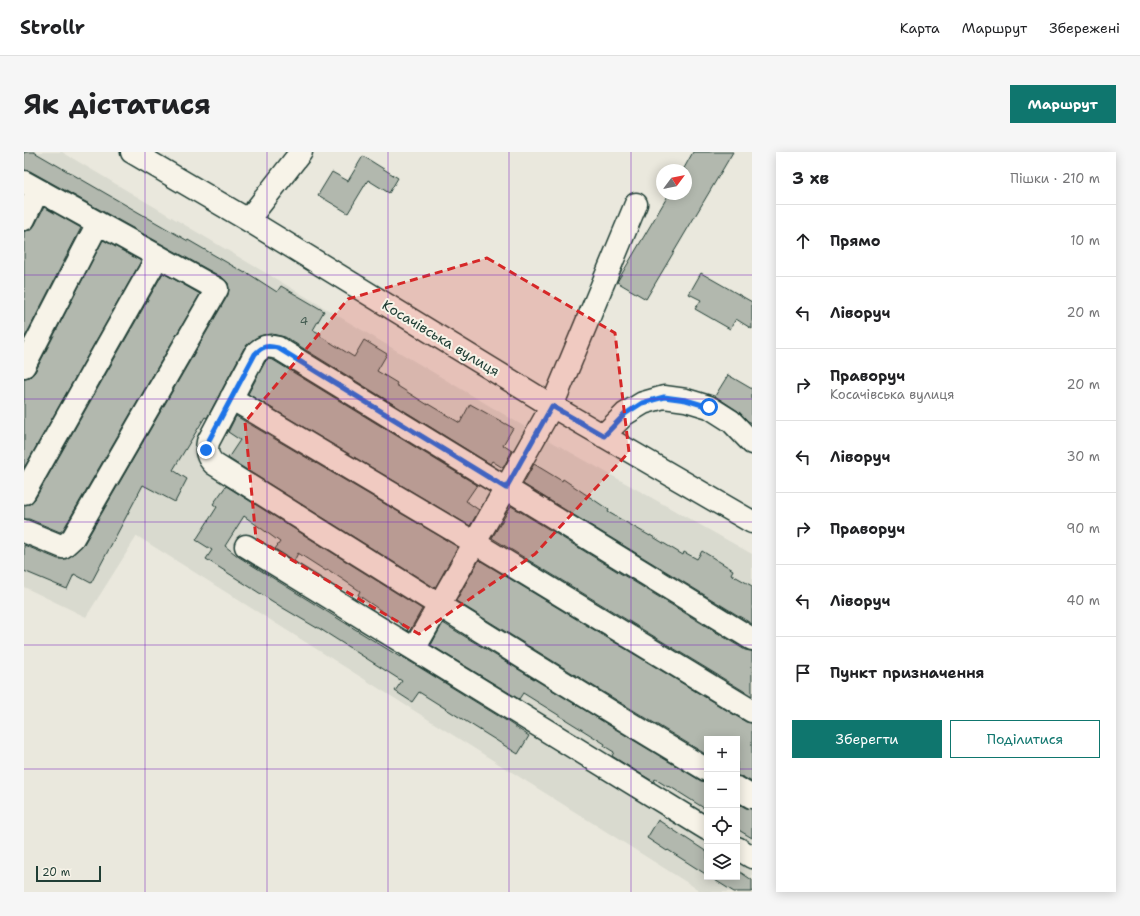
<!DOCTYPE html>
<html lang="uk">
<meta charset="utf-8">
<style>
body{margin:0;font-family:"Shantell Sans",sans-serif;background:#f6f6f6;color:#202124}
.controls{position:absolute;right:12px;bottom:12px;display:grid;overflow:hidden;border-radius:0px;box-shadow:0 2px 10px #0003}
.controls button{width:36px;height:36px;display:grid;place-items:center;padding:0;border:0;border-bottom:1px solid #e0e0e0;background:#fff;color:#202124;font:20px sans-serif}
.compass{position:absolute;left:632px;top:12px;width:36px;height:36px;border-radius:50%;background:#fff;box-shadow:0 2px 10px #0003;rotate:58deg}
.scale{position:absolute;left:12px;bottom:10px;width:65px;box-sizing:border-box;padding-left:4px;border:2px solid #1f3d34;border-top:0;font-size:11px;line-height:14px;white-space:nowrap;color:#1f3d34;-webkit-text-stroke:3px #f7f3e8;paint-order:stroke}
.stop{position:absolute;width:12px;height:12px;margin:-9px;border:3px solid #1a73e8;border-radius:50%;background:#fff}
.stop.end{background:#1a73e8;border-color:#fff;box-shadow:0 1px 4px #0008}
.list{margin:0;padding:0;list-style:none}
h2{display:flex;justify-content:space-between;align-items:center;height:52px;margin:0;padding:0 16px;font-size:17px}
h2 small{font-size:13px;font-weight:400;color:#757577}
.list li{display:grid;grid-template-columns:26px 1fr auto;gap:12px;align-items:center;box-sizing:border-box;height:72px;padding:0 16px;border-top:1px solid #e0e0e0}
.list b{display:block;font-size:15px;white-space:nowrap}
.list p{margin:0;font-size:13px;white-space:nowrap;color:#757577}
.list em{font-size:13px;font-style:normal;color:#757577}
.actions{display:flex;gap:8px;padding:12px 16px}
.actions a{flex:1;padding:9px 0;border:1px solid #0f766e;border-radius:0px;text-align:center;font-size:14px;color:#0f766e}
.actions .main{background:#0f766e;color:#fff}
.icon{flex:none;width:22px;height:22px;fill:none;stroke:currentColor;stroke-width:2;stroke-linecap:round;stroke-linejoin:round}
.map{position:relative;flex:none;width:728px;height:740px;overflow:hidden;border-radius:0px}
header{display:flex;align-items:center;gap:24px;box-sizing:border-box;height:56px;padding:0 20px;background:#fff;border-bottom:1px solid #e0e0e0}
header strong{font-size:19px}
nav{display:flex;gap:22px;margin-inline-start:auto;font-size:14px}
.intro{display:flex;align-items:center;justify-content:space-between;box-sizing:border-box;height:96px;padding:0 24px}
h1{margin:0;font-size:28px}
.button{padding:10px 18px;border-radius:0px;background:#0f766e;color:#fff;font-size:14px;font-weight:700}
main{display:flex;gap:24px;padding:0 24px}
aside{flex:1;background:#fff;border-radius:0px;box-shadow:0 2px 10px #0003}
.map>svg:first-child{display:block}
.built{fill:#d9dacf;fill-rule:evenodd}
.building{fill:#b2b8ae;stroke:#1f3d34}
.lines{fill:none;stroke-linecap:round;stroke-linejoin:round}
.minor-casing{stroke:#1f3d34;stroke-width:25}
.minor{stroke:#f7f3e8;stroke-width:22}
.route{stroke:#1a73e8;stroke-width:5}
.marked{fill:#d62828;fill-opacity:0.2;stroke:#d62828;stroke-width:3;stroke-dasharray:8 5;stroke-linejoin:round}
.grid{fill:none;stroke:#7b2cbf;stroke-width:1;stroke-opacity:0.55}
.labels{text-anchor:middle;stroke-width:4;stroke-linejoin:round;paint-order:stroke}
.number-label{font-size:12px;fill:#445c52}
.street-label{font-size:14px;fill:#1f3d34;stroke:#f7f3e8}
</style>
<header>
<strong>Strollr</strong>
<nav><a>Карта</a><a>Маршрут</a><a>Збережені</a></nav>
</header>
<div class="intro"><h1>Як дістатися</h1><a class="button">Маршрут</a></div>
<main>
<div class="map">
<svg width="728" height="740" viewBox="0 0 728 740">
<rect width="100%" height="100%" fill="#eae8dd"/>
<filter id="ink" filterUnits="userSpaceOnUse"><feTurbulence type="fractalNoise" baseFrequency=".025" numOctaves="2"/><feDisplacementMap in="SourceGraphic" scale="8" xChannelSelector="R" yChannelSelector="G"/><feConvolveMatrix kernelMatrix="1 2 1 2 8 2 1 2 1" color-interpolation-filters="sRGB"/></filter>
<g filter="url(#ink)">
<path class="built" d="M0,0H38L496,272L728,402V740H678L113,384L62,465L0,435ZM683,587H713V725H683Z"/>
<path class="building" d="M0,0H10L164,89V88L221,121L222,120L253,140L257,134L300,159L289,178L297,182L296,184L330,205L340,188L363,202L353,219L373,231L372,233L404,253V252L436,271L446,252L489,276L479,293L488,299L479,316L468,309L466,312L261,185L248,182L239,183L230,187L220,196L183,266L181,265L149,318L163,327L151,350L119,333L67,431L50,422L43,437L0,419V393L34,407H41L47,404L60,392L204,143L205,137L204,131L199,126L6,19L0,18Z
M669,0H709L622,147L593,130L645,42H662V18H659Z
M339,4L374,26L365,41L344,28L324,61L294,43L308,20L324,29Z
M20,55L57,76L0,187V79L7,78L11,73Z
M79,88L117,109L0,316V226L6,225L11,220Z
M139,121L176,142L39,378L36,380L5,367H0V353L6,352L11,347Z
M677,121L728,150V177L712,167L706,177L671,157L677,148L665,142Z
M244,207L249,208L453,333L442,349L455,358L446,374L224,242L241,210Z
M704,223L728,237V271L724,269L714,259L691,244Z
M212,264L434,395L411,436L204,306L216,288L204,280Z
M510,312L538,329L539,327L585,358L584,360L626,384V383L659,403L660,400L673,407L678,399L709,418L707,422L728,434V472L499,332Z
M202,334L398,457L385,480L383,478L384,477L334,443L336,439L303,417L302,419L274,401L270,409L251,397L256,390L220,364L201,394L215,405L376,505L377,504L481,568L505,584L494,602L395,540L388,550L371,539L378,529L293,475V476L259,456L182,407L188,398L172,388L193,355L189,352Z
M487,354L721,498L728,499V544L468,386Z
M455,408L722,570L728,571V630L719,625L713,624V587H683V603L566,532L432,449Z
M419,471L614,591L677,629L683,630V658L645,634L644,635L631,627L630,630L588,604L590,600L580,594L581,592L499,541L495,547L407,493Z
M713,651L722,656L728,657V686L713,677Z
M634,668L683,700V723L644,698L643,699L623,686Z
M713,718L728,728V740H710L686,725H713Z"/>
<g class="lines">
<defs>
<path id="minor" d="M108,0L224,68L528,254L728,370
M0,30L193,137L49,386L39,395L0,379
M612,52L528,254L482,336L728,487
M0,67L14,38
M224,68L277,0
M0,214L74,71
M207,246L451,391L728,559
M579,284L601,262L619,251L640,245L662,248L685,255L707,269L728,291
M0,341L134,104
M222,394L683,677
M390,497C420,444 451,390 482,336L254,196C242,193 239,194 231,202L184,290C182,300 183,305 190,312C354,414 517,519 683,618
M713,636L728,645
M713,696L728,705"/>
</defs>
<use href="#minor" class="minor-casing"/>
<use href="#minor" class="minor"/>
</g>
</g>
<g class="lines" filter="url(#ink)">
<path class="route" d="M182,298L184,290L231,202C239,194 243,193 254,196L482,336L528,254L580,284L601,262L618,251L640,245L662,248L685,255"/>
</g>
<path class="marked" d="M463,106L591,181L605,300L511,402L395,482L232,387L221,270L324,147Z"/>
<path class="grid" d="M121,0V740M243,0V740M364,0V740M485,0V740M607,0V740M0,123H728M0,247H728M0,370H728M0,493H728M0,617H683M713,617H728"/>
<g class="labels">
<g class="number-label">
<text x="280" y="173">4</text>
</g>
<g class="street-label">
<text transform="translate(417 186) rotate(31)" y="5">Косачівська вулиця</text>
</g>
</g>
</svg>
<div class="controls">
<button>+</button>
<button>−</button>
<button><svg class="icon" aria-label="locate" viewBox="0 0 24 24"><circle cx="12" cy="12" r="6"/><path d="M12 2v4M12 18v4M2 12h4M18 12h4"/></svg></button>
<button><svg class="icon" aria-label="layers" viewBox="0 0 24 24"><path d="M12 4l9 5-9 5-9-5zM3 14l9 5 9-5"/></svg></button>
</div>
<svg class="compass" viewBox="-18 -18 36 36"><path d="M0-13l5 13h-10z" fill="#e53935"/><path d="M0 13l5-13h-10z" fill="#757577"/></svg>
<div class="scale">20 m</div>
<div class="stop" style="left:685px;top:255px"></div>
<div class="stop end" style="left:182px;top:298px"></div>
</div>
<aside>
<h2>3 хв<small>Пішки · 210 m</small></h2>
<ul class="list">
<li><svg class="icon" aria-label="ahead" viewBox="0 0 24 24"><path d="M12 20V5M6 11l6-6 6 6"/></svg><div><b>Прямо</b></div><em>10 m</em></li>
<li><svg class="icon" aria-label="left" viewBox="0 0 24 24"><path d="M17 20v-9H6M10 6l-5 5 5 5"/></svg><div><b>Ліворуч</b></div><em>20 m</em></li>
<li><svg class="icon" aria-label="right" viewBox="0 0 24 24"><path d="M7 20v-9h11M14 6l5 5-5 5"/></svg><div><b>Праворуч</b><p>Косачівська вулиця</p></div><em>20 m</em></li>
<li><svg class="icon" aria-label="left" viewBox="0 0 24 24"><path d="M17 20v-9H6M10 6l-5 5 5 5"/></svg><div><b>Ліворуч</b></div><em>30 m</em></li>
<li><svg class="icon" aria-label="right" viewBox="0 0 24 24"><path d="M7 20v-9h11M14 6l5 5-5 5"/></svg><div><b>Праворуч</b></div><em>90 m</em></li>
<li><svg class="icon" aria-label="left" viewBox="0 0 24 24"><path d="M17 20v-9H6M10 6l-5 5 5 5"/></svg><div><b>Ліворуч</b></div><em>40 m</em></li>
<li><svg class="icon" aria-label="arrive" viewBox="0 0 24 24"><path d="M6 21V4h12l-3 4 3 4H6"/></svg><div><b>Пункт призначення</b></div></li>
</ul>
<div class="actions"><a class="main">Зберегти</a><a>Поділитися</a></div>
</aside>
</main>
